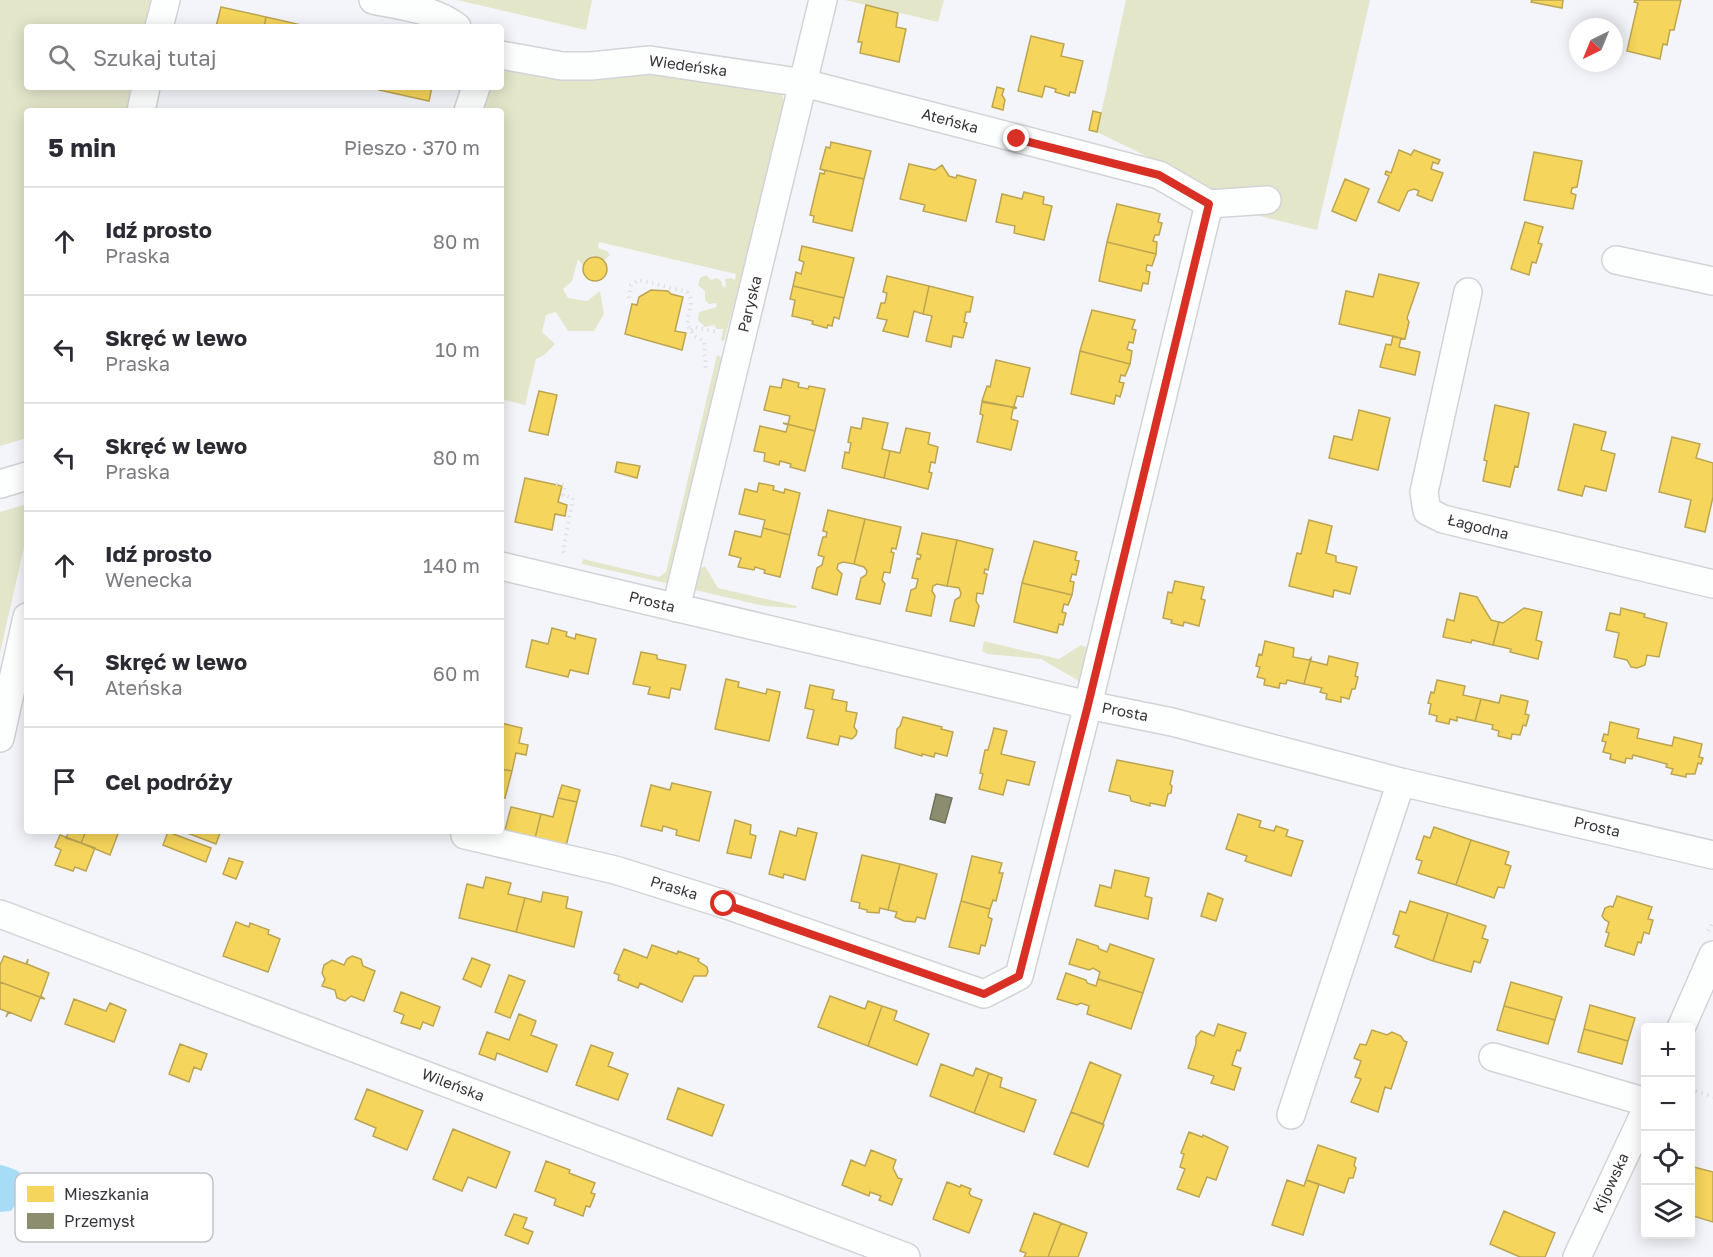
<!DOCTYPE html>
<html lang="pl">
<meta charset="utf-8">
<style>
body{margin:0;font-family:"Golos Text",sans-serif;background:#f2f2f3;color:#2b2b33}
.controls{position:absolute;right:18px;bottom:18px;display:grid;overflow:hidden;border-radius:6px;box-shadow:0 3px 15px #0003}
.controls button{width:54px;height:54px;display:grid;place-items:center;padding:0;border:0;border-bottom:2px solid #e1e1e2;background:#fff;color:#2b2b33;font:30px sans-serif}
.compass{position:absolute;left:1569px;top:18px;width:54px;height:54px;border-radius:50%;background:#fff;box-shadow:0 3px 15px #0003;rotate:223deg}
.stop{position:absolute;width:18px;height:18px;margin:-14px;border:4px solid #d93025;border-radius:50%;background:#fff}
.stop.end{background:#d93025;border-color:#fff;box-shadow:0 2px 6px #0008}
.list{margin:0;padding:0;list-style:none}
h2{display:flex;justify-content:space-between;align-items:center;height:78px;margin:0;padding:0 24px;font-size:26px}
h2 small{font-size:20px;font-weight:400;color:#7c7c81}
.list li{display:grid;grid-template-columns:39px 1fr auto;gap:18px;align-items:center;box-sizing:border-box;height:108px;padding:0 24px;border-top:2px solid #e1e1e2}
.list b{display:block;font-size:22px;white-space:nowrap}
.list p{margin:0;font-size:20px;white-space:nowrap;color:#7c7c81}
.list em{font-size:20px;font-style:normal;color:#7c7c81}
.icon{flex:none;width:33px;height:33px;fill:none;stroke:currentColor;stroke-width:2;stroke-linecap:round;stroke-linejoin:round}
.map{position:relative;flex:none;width:1713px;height:1257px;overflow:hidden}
.search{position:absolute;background:#fff;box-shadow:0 3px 15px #0003;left:24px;top:24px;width:480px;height:66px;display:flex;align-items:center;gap:15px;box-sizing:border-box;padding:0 21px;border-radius:6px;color:#7c7c81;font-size:22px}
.panel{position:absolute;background:#fff;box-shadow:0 3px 15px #0003;left:24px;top:108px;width:480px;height:726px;border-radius:6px}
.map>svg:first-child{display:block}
.green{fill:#e4e6ca}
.water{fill:#a7dcf6}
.homes{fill:#f6d55c;stroke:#bca552;stroke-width:1.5}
.industry{fill:#8c8c6e;stroke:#72725e;stroke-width:1.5}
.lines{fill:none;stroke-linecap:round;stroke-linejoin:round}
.minor-casing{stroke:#d2d3d7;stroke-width:30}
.path{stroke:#e0e1e2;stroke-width:4;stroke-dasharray:1.5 4.5;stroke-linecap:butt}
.minor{stroke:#fdfefe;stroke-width:27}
.route{stroke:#d93025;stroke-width:8}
.labels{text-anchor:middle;stroke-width:6;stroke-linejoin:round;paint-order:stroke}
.street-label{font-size:15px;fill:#35363a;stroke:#fff}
.key{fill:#fff;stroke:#c2c3c4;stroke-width:1.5}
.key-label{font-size:16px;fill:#35363a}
</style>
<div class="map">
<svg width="1713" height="1257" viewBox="0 0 1713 1257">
<rect width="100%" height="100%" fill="#f4f5fa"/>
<path class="green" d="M0,0H157L151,27H27V87H138L132,111H27V438L0,446Z
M457,0H592L586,30Z
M845,0H944L938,22Z
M1126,0H1370L1317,230L1251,214L1220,192L1097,132Z
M501,62L619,65L782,93L786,113L724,341L721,340L723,329H717L714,325L705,327L698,320L699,312L717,307L716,303L709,304L705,300V291L698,285L700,278L706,275L711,280L717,278L722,282V286L726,287L725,279L731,278L735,280L736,274L599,242L598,248L607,251L610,255L602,262L593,255L584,267L578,259L572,281L563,289L568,298L587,301L600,291L604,314L594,331H568L556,312L546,315L542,332L555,344L544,355L536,359L525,405L501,399V111H474L481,87H501Z
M717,355L721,357L722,362L672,577L666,583L582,564L583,559L659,577L666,572Z
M27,504V534L0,653V512Z
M705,566L718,588L797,606L796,608L764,606L695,590L692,584L699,569Z
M984,641L1059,659L1081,645L1090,649L1084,673L1079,681L1041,659L987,654L982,651Z"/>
<path class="water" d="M0,1165C14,1168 30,1174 30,1190L24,1192L11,1211L0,1212Z"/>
<path class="homes" d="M1532,0H1563L1562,8L1531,2Z
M1635,0H1681L1674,30H1670L1667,45L1663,44L1660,59L1627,51L1638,3L1634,2Z
M866,5L898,13L896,27L906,29L899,62L860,53L862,42H858Z
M221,7L266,17L264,27H216Z
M266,17L310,27H264Z
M1031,36L1064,44L1061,56L1083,61L1075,93L1070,92L1069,96L1055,92L1056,89L1045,86L1042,97L1018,91Z
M380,87H432L429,101L379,90Z
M997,87L1004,89L1002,95L1005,100L1003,110L992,107Z
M1093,111L1101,113L1097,132L1089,130Z
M831,142L871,151L864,179L820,169L826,147L830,148Z
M1399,150L1411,155L1414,150L1440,160L1438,164L1433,162L1431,169L1443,173L1432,201L1417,195L1419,191L1414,189L1408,191L1399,211L1378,202L1389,176L1385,174L1386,171L1391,173Z
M1534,152L1582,161L1577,187L1572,188L1571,193L1576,195L1573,209L1524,200Z
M909,164L935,170L942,165L949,176L956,178L957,175L976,180L966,221L923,211L925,205L900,199Z
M820,169L864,179L852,231L813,222L814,216L810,215L820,173L824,174L825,171Z
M1345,179L1369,189L1356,221L1332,211Z
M1024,192L1044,197L1043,204L1052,206L1044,240L1014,233L1015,226L996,222L1002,194L1022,199Z
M1117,204L1160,214L1158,222L1162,223L1159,235H1155L1153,241L1157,242L1156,254L1107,242Z
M1525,222L1543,227L1538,243L1542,244L1536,263L1532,262L1529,275L1511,269Z
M1107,242L1156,254L1152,266L1147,265L1146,271L1150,272L1148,284L1143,283L1141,291L1099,281Z
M802,246L854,258L844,298L793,286L796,272L801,274L804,262L799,260Z
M583 269a12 12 0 1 1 24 0a12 12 0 1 1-24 0Z
M1379,274L1419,283L1407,318L1409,322L1405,339L1339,324L1346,291L1373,297Z
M887,276L929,286L923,314L914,311L908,337L883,331L887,320L877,318L881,303H885L887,293L883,292Z
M793,286L844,298L839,319L834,317L832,326L828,325L827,328L812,324L813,321L792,316L795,300L790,299Z
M929,286L973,297L970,312H966L964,322L967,323L963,338L953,336L951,347L926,341L932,316L923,314Z
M651,290L668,291L671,294L683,297L675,331L686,333L682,350L625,334L632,304L637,305L639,297Z
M1092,310L1135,320L1132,329L1136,330L1133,343L1129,342L1127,349L1132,351L1130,364L1080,351Z
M1393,336L1401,338L1399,347L1420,352L1415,375L1380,367L1386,344L1391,345Z
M1080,351L1130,364L1125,376L1121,375L1119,382L1124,383L1120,397L1116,395L1114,404L1071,394Z
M996,360L1030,368L1023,397L1017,396L1014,406L1017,408L982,401L987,386L990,387Z
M783,379L799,383L798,387L808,389L809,386L825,389L815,431L783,423L788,424L790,416L764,410L770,386L781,388Z
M539,391L557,395L548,435L529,431Z
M982,402L1017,408L1013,409L1011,419L1018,421L1011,450L977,442L983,415L980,414Z
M1495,405L1529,413L1518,467L1515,466L1510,487L1483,481L1487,461L1484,460Z
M1359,410L1390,418L1378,470L1329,458L1334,436L1352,440Z
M863,418L888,423L882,449L890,451L884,478L842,468L845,452L849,453L851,443L848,442L851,427L861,429Z
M783,423L815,431L805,471L790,467L791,464L780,461L779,465L764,461L765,453L754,451L760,426L786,432L788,425Z
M1574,424L1606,432L1601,450L1615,454L1606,491L1585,486L1582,496L1558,490Z
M906,428L930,433L928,444L938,447L935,463L931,462L929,472L932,473L928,489L884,478L890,451L900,453Z
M1672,437L1700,444L1696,458L1713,463V497L1705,532L1685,527L1691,500L1659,492Z
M617,462L640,466L637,478L615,472Z
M525,478L562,486L558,502L567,505L565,516L555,514L552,530L515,522Z
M759,483L774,486L773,490L784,493L785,489L800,493L790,535L763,528L765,520L739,514L745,489L757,492Z
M828,510L865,519L854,564L843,562L838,564L837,569L842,574L837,595L812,588L817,568L822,565L824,557L818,555L823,537H826L827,532L823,531Z
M865,519L901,527L896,549L892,548L891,552L894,553L890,573L884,572L882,580L885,584L880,604L856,599L861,578L866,575L867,571L864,567L854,564Z
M1309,520L1332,526L1326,553L1336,556V562L1357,567L1350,594L1334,590L1333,597L1289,586L1297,553L1301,554Z
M763,528L790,535L780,577L764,573L765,570L755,567L754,570L738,567L741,558L729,555L735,531L761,537Z
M922,533L957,540L947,586L937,584L933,586L932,591L935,596L931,616L906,611L911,590L916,588L918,579L912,578L917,558L920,559L921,555L917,554Z
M957,540L993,549L988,570L985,569L984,573L987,574L983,594L977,593L976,601L979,606L974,626L950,621L955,600L960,597L961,593L959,588L947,586Z
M1034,541L1077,552L1075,560L1079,561L1076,575L1072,574L1070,581L1074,582L1072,595L1022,583Z
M1175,581L1204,587L1201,599L1205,600L1199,626L1184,622L1183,626L1171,623L1172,620L1163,618L1168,592L1172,593Z
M1022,583L1072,595L1068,605L1064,604L1062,612L1066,613L1063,625L1059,624L1057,633L1014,622Z
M1460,593L1477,597L1491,620L1499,622L1493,645L1472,640L1471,643L1443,637L1447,619L1454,621Z
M1524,608L1542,612L1536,640L1542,642L1538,659L1510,652L1511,649L1493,645L1499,622L1503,623Z
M1621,608L1645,614L1644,617L1667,623L1659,657L1647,655L1645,665L1637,668L1631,667L1627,660L1614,657L1619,633L1606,630L1610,613L1620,615Z
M552,628L567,632L566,636L575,639L576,634L596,639L588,674L570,670L568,677L526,667L532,640L548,644Z
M1265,641L1294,648L1293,657L1309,660L1311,658L1304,684L1287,680L1286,684L1280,683L1279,688L1264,685L1265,679L1257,677L1260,667L1256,666L1259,654L1262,655Z
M641,652L657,655V659L686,665L680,690L671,688L669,698L648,694L650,687L633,684Z
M1329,656L1358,663L1355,676L1358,677L1355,689H1352L1349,699L1341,697V702L1326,699L1327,694L1320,692L1322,688L1304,684L1311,658V661L1327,665Z
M726,679L739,682L738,687L766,694L767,689L780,692L769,741L715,729Z
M1437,680L1465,686L1463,695L1481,699L1475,721L1457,717V721L1450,719L1449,724L1436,721L1437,716L1429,714L1431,704L1428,703L1431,692L1434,693Z
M810,685L834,690L832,699L847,702L846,711L857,713L854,727L857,731L856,735L852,739L840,736L838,745L807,738L814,710L805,708Z
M1501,695L1528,701L1525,714L1529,715L1526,726L1523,725L1520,735L1512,734L1511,739L1498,736L1499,731L1492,729L1493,725L1475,721L1481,699L1499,703Z
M903,717L942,727L941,729L953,732L947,756L935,753L934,757L922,754V756L895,748L897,729L900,726Z
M1610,722L1639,729L1637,738L1672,746L1674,737L1702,744L1699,757L1703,758L1701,764L1698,763L1695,774H1686V777L1671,774L1673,769L1666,767L1667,764L1633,755L1632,759L1626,758L1625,763L1610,759L1611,754L1603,752L1606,742L1602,741L1604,734L1608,735Z
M501,723L522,728L519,743L528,745L526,755L516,753L512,771L501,769Z
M994,728L1007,731L1001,754L1035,762L1029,785L1007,780L1003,795L979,789L983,774L980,773L985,750H988Z
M1117,760L1173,771L1170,784L1172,786L1171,793L1168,794L1165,806L1150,803V806L1131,801L1130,796L1109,791Z
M501,769L512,771L505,798L501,797Z
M672,783L711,792L699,841L676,835L677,830L663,826L662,831L641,826L651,785L670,790Z
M562,785L580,790L577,802L558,798Z
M558,798L577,802L566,846L535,838L541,814L553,817Z
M511,807L541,814L535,838L505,830Z
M1238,814L1261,821L1259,827L1274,831L1276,826L1288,830L1286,836L1303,841L1291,876L1245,861L1247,856L1226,849Z
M735,820L751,825L750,834L756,836L751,858L727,853Z
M1434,827L1471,840L1456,885L1418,873L1422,861L1416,859L1420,848L1424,836L1430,838Z
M798,828L817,833L805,880L784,874L783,878L769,874L780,831L796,836Z
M69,831H86L81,843L66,838Z
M86,831H119L110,855L81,843Z
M182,831H216L220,833L216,844Z
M168,832L211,848L206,862L163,845Z
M60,835L95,848L86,871L75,867L73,871L55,865L61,850L55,847Z
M1471,840L1509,852L1505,864L1511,866L1504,888L1498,887L1494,898L1456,885Z
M862,855L900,864L888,910L880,908L879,913L867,912V910L859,908L860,903L851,901Z
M972,856L1002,863L999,873H1003L996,901L993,900L990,909L961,901Z
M229,858L243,862L236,879L223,874Z
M900,864L937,874L925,919L917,917L915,922L904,921L895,917L897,912L888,910Z
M1115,870L1149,878L1145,896L1152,898L1148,919L1095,906L1100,885L1111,888Z
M486,877L511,883L508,894L525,898L516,932L459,918L467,884L483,888Z
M543,892L568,897L566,908L582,912L574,947L516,932L525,898L541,902Z
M1208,893L1223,899L1216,921L1201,916Z
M1617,896L1652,907L1648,919L1653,920L1649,934L1644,932L1641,943L1638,942L1634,955L1605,946L1609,933L1606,932L1609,922L1605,920L1602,916L1605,908L1610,906L1613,907Z
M961,901L990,909L988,917L992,919L987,939L985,946L981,945L979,954L949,947Z
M1410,901L1448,913L1433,961L1395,947L1399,936L1393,934L1400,911L1406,913Z
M1448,913L1486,926L1482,938L1488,940L1480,963L1474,961L1471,972L1433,961Z
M236,922L249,927L250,923L269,930L268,934L280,939L268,972L223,956Z
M1077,939L1098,946L1099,949L1107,952L1110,944L1154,959L1143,993L1098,979L1100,972L1093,968L1089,970L1069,964Z
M652,945L677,954L678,951L699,959L698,961L707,967L708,972L706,976H694L682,1002L640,983L638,988L618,980L619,975L614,973L624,949L647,958Z
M4,956L26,964L28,959L27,964L49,973L41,996L45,999L0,982V965Z
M352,956L361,959L363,966L375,971L364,1001L351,996L345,1001L337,998L335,990L322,986L325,979L322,973L324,965L332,960L344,965L347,959Z
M472,958L490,965L481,987L463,979Z
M1066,973L1086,980L1087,983L1096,986L1098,979L1143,993L1131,1029L1087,1014L1089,1006L1081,1003L1077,1005L1057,999Z
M509,975L525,981L510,1018L495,1012Z
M0,982L45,999L40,998L31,1021L9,1012L6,1017L8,1012L0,1009Z
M1511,982L1562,997L1555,1020L1504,1006Z
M401,992L440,1007L433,1026L423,1022L420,1029L401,1023L404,1015L394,1011Z
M830,996L865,1009L868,1001L882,1006L868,1046L818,1027Z
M74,999L106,1011L110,1003L126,1010L114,1042L65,1024Z
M1590,1005L1635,1018L1628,1041L1584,1029Z
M882,1006L897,1011L894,1020L929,1034L917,1065L868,1046Z
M1504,1006L1555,1020L1548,1044L1497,1030Z
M519,1014L536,1021L531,1035L557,1045L547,1072L497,1053L495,1060L479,1054L487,1032L509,1040Z
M1218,1024L1246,1033L1240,1051L1237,1050L1232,1065L1241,1068L1234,1090L1211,1083L1214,1076L1188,1068L1196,1044V1037L1201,1031L1214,1036Z
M1584,1029L1628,1041L1622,1064L1578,1052Z
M1372,1030L1387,1035L1392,1032L1401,1036L1404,1041L1407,1042L1391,1089L1385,1087L1378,1112L1351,1102L1361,1079L1355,1077L1361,1061L1354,1058L1360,1044L1366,1045Z
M180,1044L207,1054L201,1070L194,1067L189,1082L169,1074Z
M591,1045L613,1053L608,1066L628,1074L618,1100L576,1085Z
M1090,1062L1121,1075L1103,1124L1071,1112Z
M941,1064L973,1076L976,1068L989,1073L974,1113L930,1096Z
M989,1073L1002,1078L1000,1087L1036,1100L1024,1132L974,1113Z
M678,1088L724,1105L712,1136L667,1119Z
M367,1089L423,1111L407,1150L373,1136L376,1128L355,1119Z
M1071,1112L1104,1125L1088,1167L1054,1154Z
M453,1129L510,1152L496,1188L468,1177L462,1191L433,1179Z
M1189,1132L1202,1137L1203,1135L1228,1147L1216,1180L1207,1177L1199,1197L1177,1189L1185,1169L1180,1167L1184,1154L1181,1153Z
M1318,1145L1356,1158L1354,1165L1356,1168L1353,1178H1349L1344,1193L1306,1180Z
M871,1150L896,1160L893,1168L898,1178L902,1179L892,1205L879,1200L881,1196L870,1192L869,1196L842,1185L851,1160L865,1166Z
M546,1161L570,1170L569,1173L595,1183L591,1193L595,1194L590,1207L586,1206L583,1216L554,1205L556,1199L535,1191Z
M1690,1166L1713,1172V1222L1690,1215Z
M1287,1180L1304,1186L1306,1180L1319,1184L1303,1235L1272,1225Z
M947,1182L960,1187L961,1185L971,1189L969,1193L971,1196L982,1200L969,1233L933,1219Z
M1504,1211L1555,1233L1545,1257H1520L1490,1244Z
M1034,1213L1061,1223L1048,1257H1024L1026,1253L1020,1251Z
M514,1214L527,1218L523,1228L533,1232L528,1244L505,1235Z
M1061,1223L1087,1233L1078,1257H1048Z"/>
<path class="industry" d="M936,794L952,798L945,823L930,819Z"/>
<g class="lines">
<defs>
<path id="minor" d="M373,0C401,6 434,9 457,27
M159,27L166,0
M501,55L562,66H591L650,60L804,83L1159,175L1209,204L1267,200
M141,111L146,87
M468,111L476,87
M1616,260L1713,281
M1468,292L1424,492L1427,511L1443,519L1713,584
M0,484L27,476
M501,566L1088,705L1172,722L1401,782L1713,855
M676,608L823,0
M0,738L27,617
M465,835L615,870L724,904L984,994L1019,976L1088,705L1209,204
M0,914L906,1257
M1681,1028L1713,955
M1493,1057L1646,1102
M1291,1115L1401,782
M1577,1257L1646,1110"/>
</defs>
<use href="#minor" class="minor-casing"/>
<path class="path" d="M629,298L631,285L639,280L687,292C696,302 686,314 688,326L694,336L704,341L705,347L704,354L706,359L705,365L707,371
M691,330L694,327L717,332
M556,484L565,485L563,495L573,498L563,551L566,556
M1708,931L1713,921
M1690,1089L1713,1097"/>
<use href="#minor" class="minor"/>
</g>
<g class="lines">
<path class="route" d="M724,904L984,994L1019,976L1088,705L1209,204L1159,175L1017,139"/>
</g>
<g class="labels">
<g class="street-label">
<text transform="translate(688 66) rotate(8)" y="5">Wiedeńska</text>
<text transform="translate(950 121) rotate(15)" y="5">Ateńska</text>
<text transform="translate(750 304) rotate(-76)" y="5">Paryska</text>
<text transform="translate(1478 527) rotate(14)" y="5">Łagodna</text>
<text transform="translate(652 602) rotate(14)" y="5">Prosta</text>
<text transform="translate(1125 712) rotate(11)" y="5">Prosta</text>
<text transform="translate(1597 827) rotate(13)" y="5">Prosta</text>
<text transform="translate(674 888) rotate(17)" y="5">Praska</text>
<text transform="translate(453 1085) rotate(21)" y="5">Wileńska</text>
<text transform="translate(1611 1183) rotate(-65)" y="5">Kijowska</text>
</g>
</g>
<rect x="15" y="1173" width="198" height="69" rx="9" class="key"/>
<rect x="27" y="1186" width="27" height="16" fill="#f6d55c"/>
<rect x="27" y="1213" width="27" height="16" fill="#8c8c6e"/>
<g class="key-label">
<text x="64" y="1200">Mieszkania</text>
<text x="64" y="1227">Przemysł</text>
</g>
</svg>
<div class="controls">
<button>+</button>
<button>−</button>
<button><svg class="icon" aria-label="locate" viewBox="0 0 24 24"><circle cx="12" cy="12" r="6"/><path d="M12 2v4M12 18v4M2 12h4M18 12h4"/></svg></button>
<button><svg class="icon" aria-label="layers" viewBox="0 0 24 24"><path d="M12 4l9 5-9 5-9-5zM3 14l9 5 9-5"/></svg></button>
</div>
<svg class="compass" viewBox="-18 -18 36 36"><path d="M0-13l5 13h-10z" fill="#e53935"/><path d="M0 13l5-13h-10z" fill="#7c7c81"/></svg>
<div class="stop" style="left:724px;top:904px"></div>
<div class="stop end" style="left:1017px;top:139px"></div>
<div class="search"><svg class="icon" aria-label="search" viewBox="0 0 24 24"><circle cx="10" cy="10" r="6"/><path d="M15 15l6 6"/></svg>Szukaj tutaj</div>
<section class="panel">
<h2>5 min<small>Pieszo · 370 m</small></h2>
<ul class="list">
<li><svg class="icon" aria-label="ahead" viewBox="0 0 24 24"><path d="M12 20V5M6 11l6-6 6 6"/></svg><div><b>Idź prosto</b><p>Praska</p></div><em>80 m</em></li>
<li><svg class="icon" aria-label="left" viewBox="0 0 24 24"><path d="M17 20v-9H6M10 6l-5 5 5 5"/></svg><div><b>Skręć w lewo</b><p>Praska</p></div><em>10 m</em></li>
<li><svg class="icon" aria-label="left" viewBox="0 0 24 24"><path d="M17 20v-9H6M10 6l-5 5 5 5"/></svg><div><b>Skręć w lewo</b><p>Praska</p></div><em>80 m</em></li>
<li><svg class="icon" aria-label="ahead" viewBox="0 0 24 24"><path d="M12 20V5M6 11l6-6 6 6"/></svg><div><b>Idź prosto</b><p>Wenecka</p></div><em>140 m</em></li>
<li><svg class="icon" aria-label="left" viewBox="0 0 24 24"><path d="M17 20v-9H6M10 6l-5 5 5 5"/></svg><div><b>Skręć w lewo</b><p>Ateńska</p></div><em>60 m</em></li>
<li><svg class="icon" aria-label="arrive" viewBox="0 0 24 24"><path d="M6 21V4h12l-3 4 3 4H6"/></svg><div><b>Cel podróży</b></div></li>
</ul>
</section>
</div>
